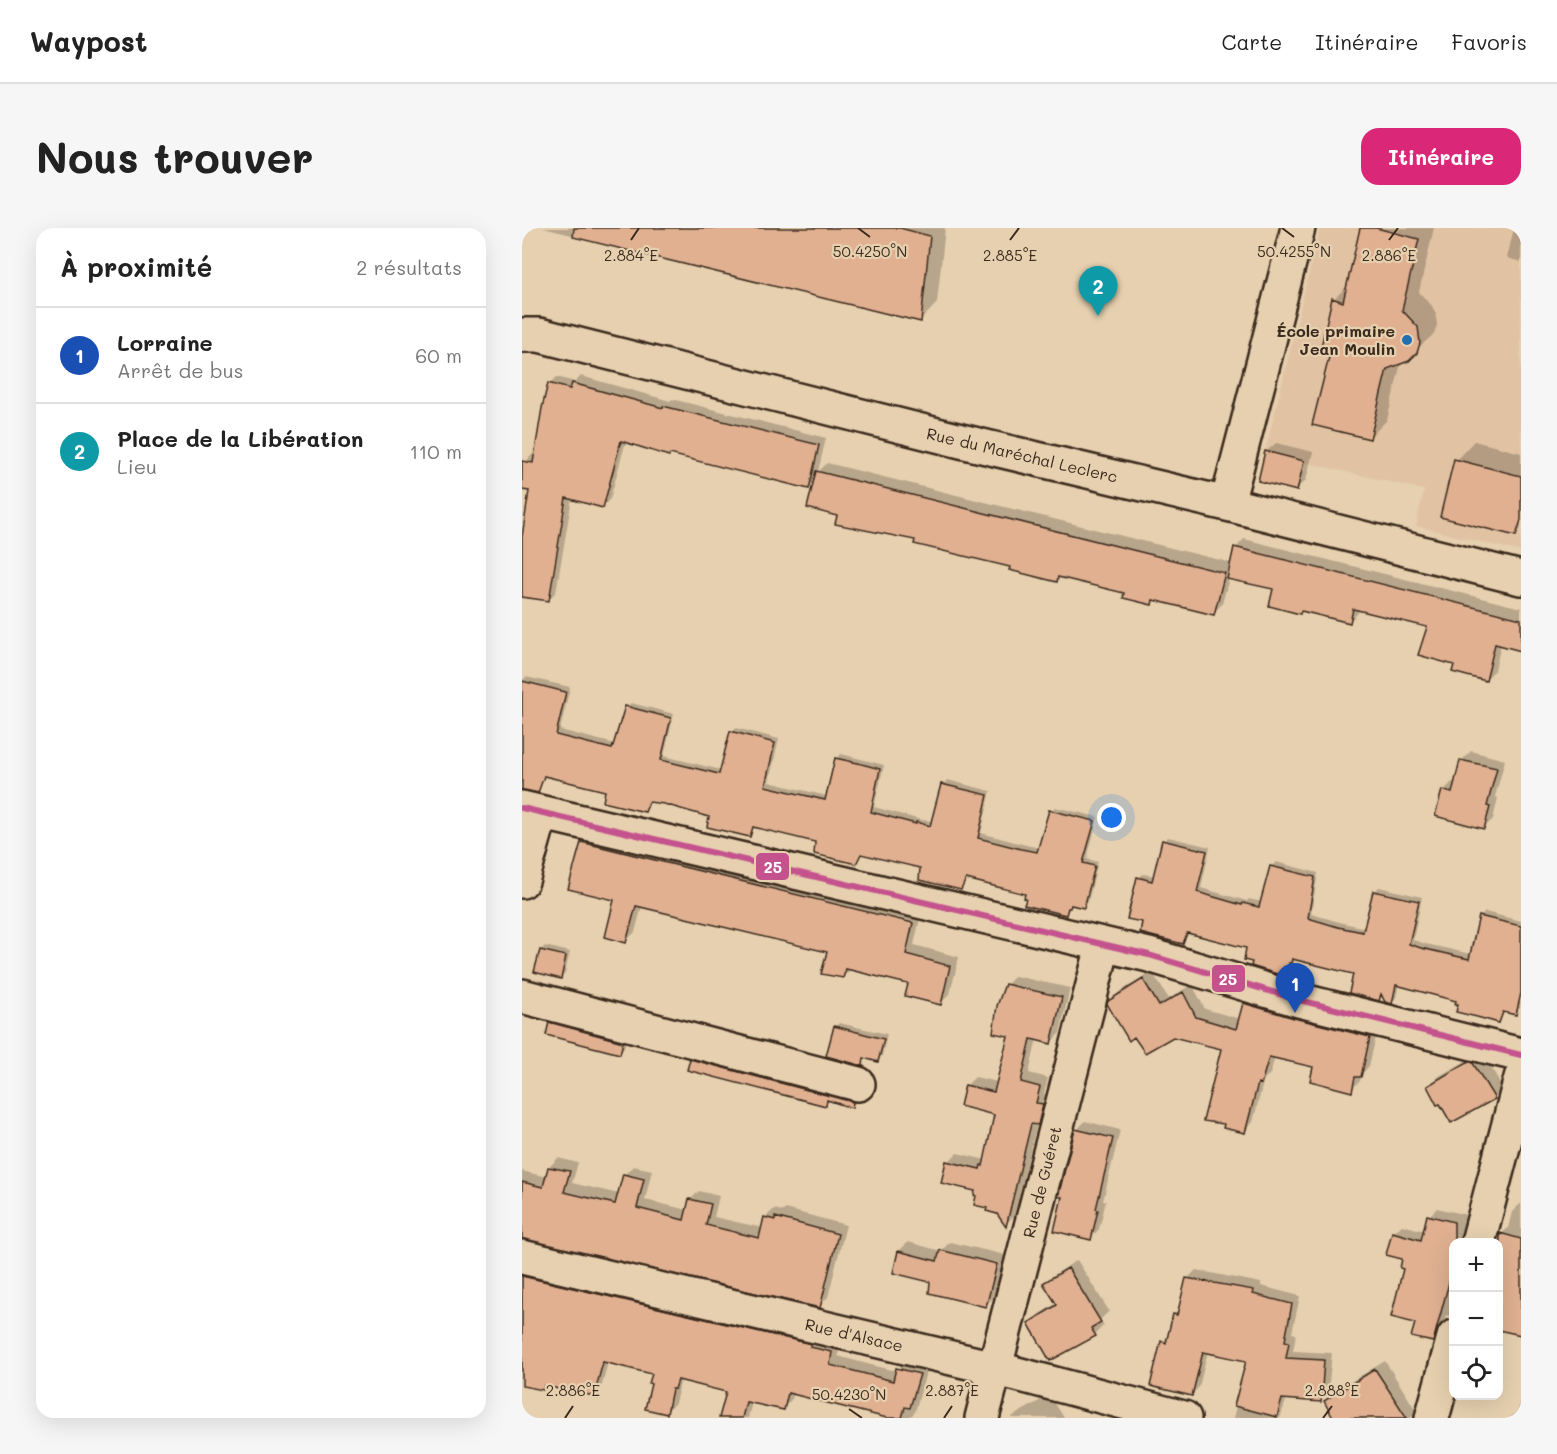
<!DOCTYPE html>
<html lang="fr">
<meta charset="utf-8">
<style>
body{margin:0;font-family:Mali,sans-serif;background:#f6f6f6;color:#222}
.controls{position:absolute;right:18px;bottom:18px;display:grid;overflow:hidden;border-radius:12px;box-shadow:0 6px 24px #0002}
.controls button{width:54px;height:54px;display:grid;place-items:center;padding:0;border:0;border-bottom:2px solid #e0e0e0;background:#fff;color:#222;font:30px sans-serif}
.you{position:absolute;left:590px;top:590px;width:21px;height:21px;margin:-15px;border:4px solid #fff;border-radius:50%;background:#1a73e8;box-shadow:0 0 0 9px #1a73e833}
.badge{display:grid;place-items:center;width:39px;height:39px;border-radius:50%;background:#db2777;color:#fff;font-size:20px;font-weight:700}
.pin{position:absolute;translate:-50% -50px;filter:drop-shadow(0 2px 3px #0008)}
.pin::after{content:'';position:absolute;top:32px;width:21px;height:18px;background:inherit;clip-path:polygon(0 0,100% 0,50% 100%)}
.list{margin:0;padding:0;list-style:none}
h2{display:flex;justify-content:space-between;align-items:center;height:78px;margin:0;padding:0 24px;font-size:26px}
h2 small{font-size:20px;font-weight:400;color:#767676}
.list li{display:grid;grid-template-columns:39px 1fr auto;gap:18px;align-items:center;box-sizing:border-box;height:96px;padding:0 24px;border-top:2px solid #e0e0e0}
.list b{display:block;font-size:22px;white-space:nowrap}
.list p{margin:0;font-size:20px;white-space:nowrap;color:#767676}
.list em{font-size:20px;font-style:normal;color:#767676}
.icon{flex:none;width:33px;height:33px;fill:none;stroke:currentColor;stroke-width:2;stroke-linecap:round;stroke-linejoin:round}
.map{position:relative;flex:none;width:999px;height:1190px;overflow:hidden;border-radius:18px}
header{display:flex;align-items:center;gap:36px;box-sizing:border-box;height:84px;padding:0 30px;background:#fff;border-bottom:2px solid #e0e0e0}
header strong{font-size:28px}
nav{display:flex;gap:33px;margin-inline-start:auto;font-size:21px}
.intro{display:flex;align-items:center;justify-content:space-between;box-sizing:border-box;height:144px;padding:0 36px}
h1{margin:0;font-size:42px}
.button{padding:15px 27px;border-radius:18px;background:#db2777;color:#fff;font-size:21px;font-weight:700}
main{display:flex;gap:36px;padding:0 36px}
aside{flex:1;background:#fff;border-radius:18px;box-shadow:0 6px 24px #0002}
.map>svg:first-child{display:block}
.built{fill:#e1c3a3}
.shadow{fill:#0003}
.building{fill:#e0b091;stroke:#3b2a1e;stroke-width:1.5}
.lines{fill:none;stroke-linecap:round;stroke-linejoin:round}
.minor-casing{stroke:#3b2a1e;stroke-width:38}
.minor{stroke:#e6d0af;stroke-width:33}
.bus-1-casing{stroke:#e6d0af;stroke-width:10}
.bus-1{stroke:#c4538d;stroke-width:6}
.ticks{fill:none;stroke:#3b2a1e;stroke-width:2}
.poi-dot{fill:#1f6fb2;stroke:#e6d0af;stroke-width:2}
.labels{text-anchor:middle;stroke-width:4.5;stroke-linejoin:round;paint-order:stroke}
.poi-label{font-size:16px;font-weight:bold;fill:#3b2a1e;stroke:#e6d0af;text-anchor:end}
.street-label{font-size:16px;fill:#3b2a1e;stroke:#e6d0af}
.ticks-label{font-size:15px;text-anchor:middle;fill:#3b2a1e;stroke:#e6d0af;stroke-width:4.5;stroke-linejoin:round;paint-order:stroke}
.line-badge{stroke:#e6d0af;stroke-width:2}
.badge-label{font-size:16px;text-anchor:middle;font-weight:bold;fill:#fff}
</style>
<header>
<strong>Waypost</strong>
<nav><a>Carte</a><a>Itinéraire</a><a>Favoris</a></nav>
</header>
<div class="intro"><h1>Nous trouver</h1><a class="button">Itinéraire</a></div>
<main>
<aside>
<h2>À proximité<small>2 résultats</small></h2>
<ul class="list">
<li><span class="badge" style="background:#1a4fb4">1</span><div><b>Lorraine</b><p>Arrêt de bus</p></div><em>60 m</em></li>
<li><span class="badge" style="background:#0f9aa8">2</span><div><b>Place de la Libération</b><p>Lieu</p></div><em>110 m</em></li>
</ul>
</aside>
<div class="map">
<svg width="999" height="1190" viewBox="0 0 999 1190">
<rect width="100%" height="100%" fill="#e6d0af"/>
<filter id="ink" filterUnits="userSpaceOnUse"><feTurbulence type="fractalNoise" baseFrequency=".0167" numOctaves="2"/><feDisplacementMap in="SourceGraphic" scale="12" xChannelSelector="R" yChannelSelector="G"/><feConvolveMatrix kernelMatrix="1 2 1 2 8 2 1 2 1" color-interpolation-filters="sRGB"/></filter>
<g filter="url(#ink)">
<path class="built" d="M798,0H999V324L894,298L902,262L743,225Z"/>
<path class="shadow" d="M21,0H423L415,75L399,92Z
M840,0H912L897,64L910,78L914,86L915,97L912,106L879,135L865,192L848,209L811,120L812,71L826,57Z
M992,0H999V34L985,30Z
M59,148L148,173L150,171L304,210L296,244L305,235L710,335L714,320L722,311L999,380V421L979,416L973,442L964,451L933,436L907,398L837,381L836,385L827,394L780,382L777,385L753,360L707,350L700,376L691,385L634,371L629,376L604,364L539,348L534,352L317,287L294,252L286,260L104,213L88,271L81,278L50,270L34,364L27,371L0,367V319L9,262L0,261L3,234L11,226L14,227L27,156L35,149L53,154Z
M952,213L999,225V301L994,306L934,232Z
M754,215L791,224L784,252L774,261L744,224Z
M4,449L48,459L38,502L93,516L104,479L109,475L152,486L142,528L199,542L209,504L214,500L257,511L247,554L305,568L315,531L319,526L362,537L352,579L399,592L411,593L421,557L425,552L469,563L459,605L504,617L518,620L528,583L533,579L576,589L565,631L576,634L566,674L561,678L551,675L544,686L505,665L446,650L439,660L400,639L341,625L334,635L295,613L233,598L227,608L189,587L129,573L122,582L84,561L24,547L17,556L0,552V453Z
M949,523L983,532L973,569L976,570L971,591L962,600L921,563L930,554L934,555L940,532Z
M69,605L399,686L392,717L437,729L428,766L419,775L388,755L329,741L321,749L306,723L120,678L113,704L104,713L94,671L48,660L60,614Z
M646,609L688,619L679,660L725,673L727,671L740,674L749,639L754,634L796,645L789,686L821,695L844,700L853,663L857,659L900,669L891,712L904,716L949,726L959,689L963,684L999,693L998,780L993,785L983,783L977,793L938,775L936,772L877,756L874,770L869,774L861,767L857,771L833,745L772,730L768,743L764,747L726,718L667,704L661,715L622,693L617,650L621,646L633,648L642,613Z
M23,718L48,724L43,745L38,750L19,722Z
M630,744L647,771L670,756L683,781L718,791L722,775L731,767L856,800L847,838L840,846L838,853L829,862L793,838L753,829L748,846L742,851L731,894L723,903L701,820L588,773L597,764Z
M493,748L548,760L538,805L529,814L515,811L507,845L526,850L522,866L529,868L524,887L515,896L492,988L484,996L476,984L466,979L455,962L426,934L435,925L464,932L474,886L444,858L453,849L476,854L488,807L484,757Z
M33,791L105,810L102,819L98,824L28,795Z
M317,795L365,806L360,828L355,832L345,829L340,836L313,799Z
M958,825H961L981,860L972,870L907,858L917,848Z
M173,828L335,870L334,874L330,878L308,871L303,876L169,832Z
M563,893L598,902L581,973H584L577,1001L569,1010L555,902Z
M36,930L56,935L50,955L97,966L102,947L111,938L130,942L123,972L166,982L168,972L177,963L197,968L192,989L241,1000L243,990L252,981L261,983L264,981L324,997L306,1069L297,1078L0,1009V943L25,949L27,939Z
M998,976H999V1106L976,1100V1014L979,1006L986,1000L990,984Z
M915,980L949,988L948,1014H932V1089L924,1087L919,1104L911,1113L894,1094L882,1040V1030L871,1005L880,997L903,1003L907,988Z
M386,1014L419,1023L428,1014L483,1027L473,1068L464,1077L377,1023Z
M555,1032L587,1083L578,1092L582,1097L573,1106L507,1095L517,1086L535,1075L523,1056L532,1047Z
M0,1036L318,1116L316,1128L349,1137L375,1143L384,1132L406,1137L393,1184L387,1190H371L272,1165L270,1171L261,1180L230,1174L226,1190H199L206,1163L161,1151L158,1155L153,1175L144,1184L132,1145L86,1134L80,1157L71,1166L0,1149Z
M674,1042L739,1055V1058L778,1068L770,1105L774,1106L771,1123L810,1125L806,1165L798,1173L765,1170L758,1190H711L726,1132L686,1123L677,1159L669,1167L640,1114L648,1106L652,1087L658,1081L666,1050Z
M863,1133L895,1184L889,1190H813L804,1173L812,1164Z
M528,1167L542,1190H490L491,1188Z
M999,1171V1190H988L996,1183Z"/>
<path class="building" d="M52,0H378L408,8L399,94L51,9Z
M838,0H854L897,11L880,82L896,99L898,115L895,125L887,133L865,141L848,211L790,197L809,121L799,119L810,70L821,74Z
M26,155L48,161L50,155L141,180V178L297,217L287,261L148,226L147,228L99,213L81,280L44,270L27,373L0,369V309L7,263L0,262V233L11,235L20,180Z
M743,223L782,233L775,263L736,253Z
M932,231L999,248V292L994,308L918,289Z
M294,243L703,345L692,387L631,372L630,377L601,370L602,365L536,349L535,354L487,342L488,339L392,316L393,312L313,296L315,288L285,280Z
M712,319L999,391V423L973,416L964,453L930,444L932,437L896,427L905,399L831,381L828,395L779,383L778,386L747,378L751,361L705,351Z
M0,453L44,464L34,507L90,521L103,478L149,490L139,532L197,546L208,503L253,515L243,558L303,572L313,530L336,535L358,541L349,584L394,596V594L408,598L419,556L466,567L456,610L499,621L515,624L527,582L573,593L561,635L573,638L562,680L549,677L548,680H546L544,687L502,677L504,671L502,670L503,666L444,651L439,662L397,652L398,640L339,626L334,636L292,626L293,614L231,599L228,609L185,599L187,589L142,576L127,574L123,584L81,574L83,563L22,548L16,565L0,562Z
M938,532L975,540L965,578L968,579L962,601L913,588L920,562L930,565Z
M640,612L685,623L675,664L720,677L721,675L737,679L748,638L793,649L786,690L816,699L841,704L851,663L897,673L887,716L899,720L947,731L957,688L999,698V765L994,787L981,784L977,795L955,789L934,784L936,776H933L934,773L874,757L870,776L863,774L859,766L857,773L827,765L831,746L770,731L769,735H767L765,749L729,738L730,734L722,732L724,720L665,705L661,716L618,705L620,694L605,691L615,649L630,653Z
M59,614L391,695L384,726L428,738L419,777L383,768L386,756L324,741L321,750L299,746L305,724L114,678L104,715L83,709L92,672L46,661Z
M18,722L44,728L39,751L12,744Z
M621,751L637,778L661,764L674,789L714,801L721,775L772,790L848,809L839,849H833L830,864L788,853L791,839L747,829L739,856L736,855L723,905L701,900L702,896L681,893L699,821L651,809L623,825L612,809L607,813L585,776L586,773Z
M483,756L540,769L529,816L509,811L499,854L518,859L514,875L521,876L516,897L509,896L484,999L475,986L464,983L465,980L452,977L454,968L452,967L453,963L419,955L424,933L458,941L459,937L461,938L472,887L438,878L443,857L472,864L486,808L471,805L475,778Z
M27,794L101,814L98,826L24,807Z
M312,798L362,811L356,834L342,830L341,838L304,828Z
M168,831L331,874L330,880L305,872L304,878L165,842Z
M947,833L951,835L973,871L929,895L918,876L915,877L905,858Z
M553,901L591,910L574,981L576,982L569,1012L532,1003L540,969H536Z
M26,939L48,943L42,964L93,976L101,946L122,951L115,980L162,992L167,971L189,976L184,997L237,1010L242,989L253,992V989L316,1006L298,1080L0,1011V954L21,959Z
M905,987L932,994V1036L911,1114L889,1109L893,1095L869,1089L881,1041L878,1040L880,1031L864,1027L870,1004L899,1012Z
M978,1005L999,1011V1107L976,1102Z
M418,1022L475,1036L464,1079L407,1065L408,1054L371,1045L376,1023L415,1033Z
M546,1040L579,1094L569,1100L574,1108L528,1133L506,1095L535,1077L521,1055Z
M0,1048L289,1116L288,1119L310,1124L308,1137L340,1145L371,1153L374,1140L398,1146L388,1180L383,1179L380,1190H365L266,1165L262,1182L224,1174L220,1190H197L204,1164L156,1152L153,1161H150L145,1186L123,1181L129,1156L127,1155L130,1146L81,1134L72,1168L22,1158L21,1162L0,1158Z
M664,1050L732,1062L731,1066L770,1076L763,1113L767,1114L764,1130L802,1132L799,1174L760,1171L755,1189L712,1178L724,1133L681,1124L670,1168L628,1158L639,1113L644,1115L651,1086L655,1087Z
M853,1141L885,1190H811L802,1173Z"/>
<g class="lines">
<defs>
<path id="minor" d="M0,107H17L439,213L705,276L999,350
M705,276L776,0
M0,580L627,727L777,772L999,827
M0,653L19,585
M0,768L336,856
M956,1014L999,850
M0,1029L472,1140L662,1190
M460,1190L581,718
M910,1190L932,1109"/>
</defs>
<use href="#minor" class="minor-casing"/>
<use href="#minor" class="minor"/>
<defs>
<path id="bus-1" d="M0,580L627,727L777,772L999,827"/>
</defs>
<use href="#bus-1" class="bus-1-casing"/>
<use href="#bus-1" class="bus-1"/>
</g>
</g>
<path class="ticks" d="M336,0L348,9M760,0L772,9M109,12L117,0M488,12L497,0M867,12L876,0M327,1181L340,1190M43,1190L51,1178M422,1190L430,1178M801,1190L810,1178"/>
<circle class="poi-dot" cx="885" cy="112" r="6"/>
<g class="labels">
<g class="poi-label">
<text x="873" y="109">École primaire<tspan x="873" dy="18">Jean Moulin</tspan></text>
</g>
<g class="street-label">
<text transform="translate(500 227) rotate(13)" y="6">Rue du Maréchal Leclerc</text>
<text transform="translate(520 954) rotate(-76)" y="6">Rue de Guéret</text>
<text transform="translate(332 1107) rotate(13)" y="6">Rue d'Alsace</text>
</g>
</g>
<g class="ticks-label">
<text x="348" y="29">50.4250°N</text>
<text x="772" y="29">50.4255°N</text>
<text x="109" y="33">2.884°E</text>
<text x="488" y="33">2.885°E</text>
<text x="867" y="33">2.886°E</text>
<text x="51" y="1168">2.886°E</text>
<text x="430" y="1168">2.887°E</text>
<text x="810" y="1168">2.888°E</text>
<text x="327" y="1172">50.4230°N</text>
</g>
<g class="line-badge">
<rect x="233" y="624" width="35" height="29" rx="6" fill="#c4538d"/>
<rect x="689" y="736" width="35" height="29" rx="6" fill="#c4538d"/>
</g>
<g class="badge-label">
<text x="251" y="645">25</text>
<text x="706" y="757">25</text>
</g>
</svg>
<div class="controls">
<button>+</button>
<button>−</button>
<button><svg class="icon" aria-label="locate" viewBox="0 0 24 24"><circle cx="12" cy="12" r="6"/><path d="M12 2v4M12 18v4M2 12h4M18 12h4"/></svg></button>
</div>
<div class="you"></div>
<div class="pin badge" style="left:773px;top:785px;background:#1a4fb4">1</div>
<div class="pin badge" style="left:576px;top:88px;background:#0f9aa8">2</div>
</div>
</main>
